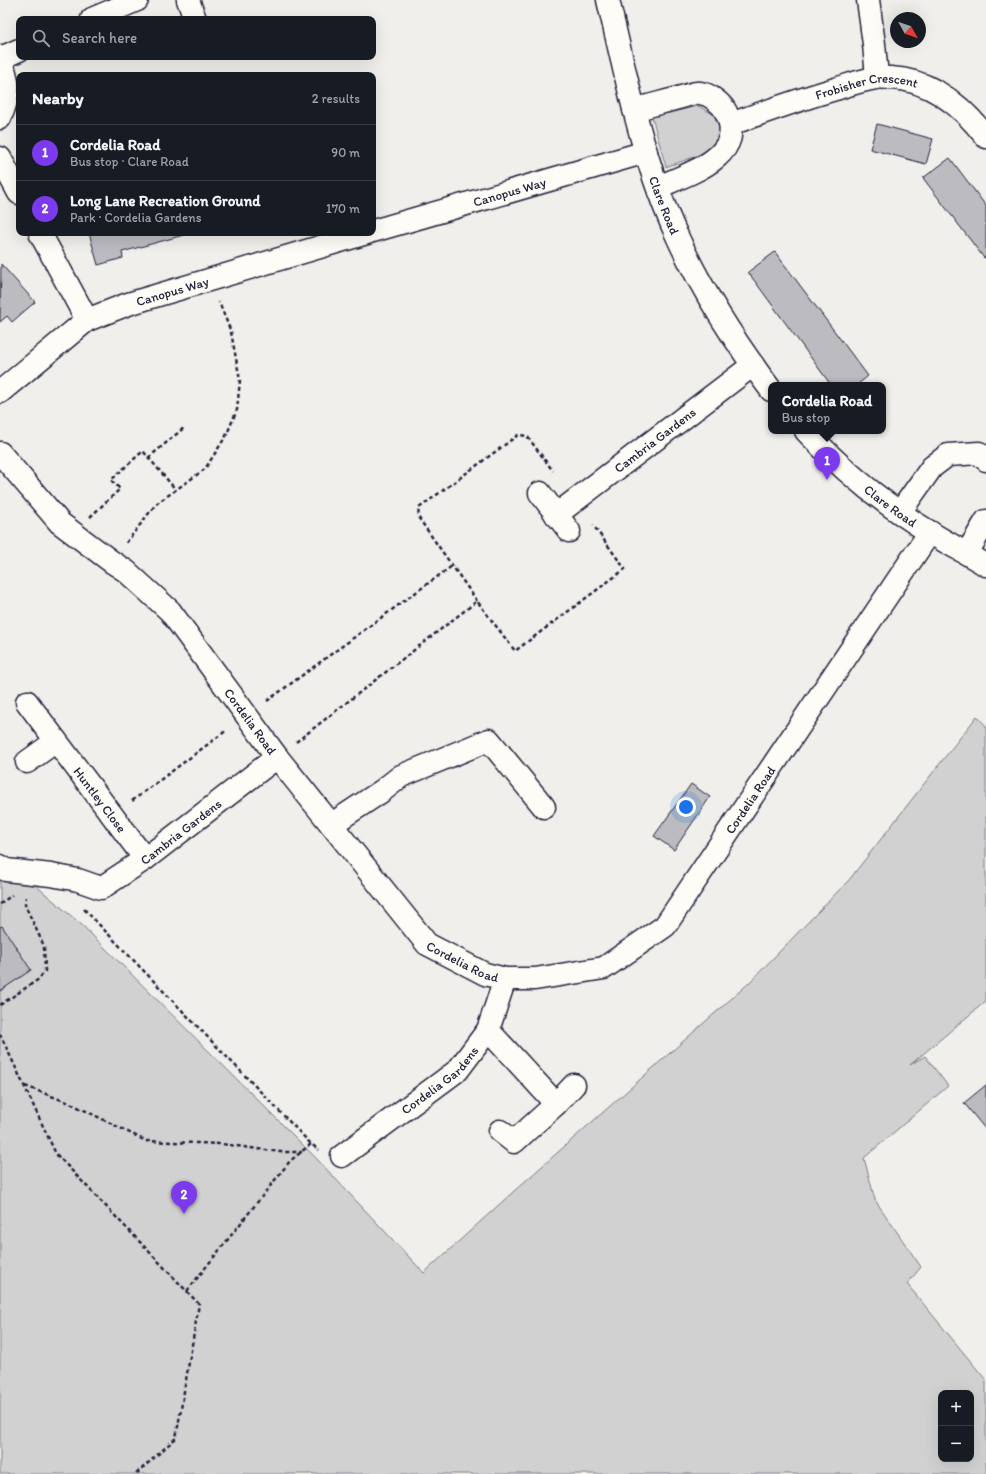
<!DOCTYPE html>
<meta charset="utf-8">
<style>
body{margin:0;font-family:Itim,sans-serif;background:#20242c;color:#f1f3f6}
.controls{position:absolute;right:12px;bottom:12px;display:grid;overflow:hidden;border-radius:8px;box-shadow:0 4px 16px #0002}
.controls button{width:36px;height:36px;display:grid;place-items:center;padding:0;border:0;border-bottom:1px solid #363941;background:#171b24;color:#f1f3f6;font:20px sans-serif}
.compass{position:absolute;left:890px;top:12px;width:36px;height:36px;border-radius:50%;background:#171b24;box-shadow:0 4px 16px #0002;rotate:130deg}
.you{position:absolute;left:686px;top:807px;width:14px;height:14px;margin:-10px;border:3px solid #fff;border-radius:50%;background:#1a73e8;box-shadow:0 0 0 6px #1a73e833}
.badge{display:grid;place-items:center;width:26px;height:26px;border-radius:50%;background:#7c3aed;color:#fff;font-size:13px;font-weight:700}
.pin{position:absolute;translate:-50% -33px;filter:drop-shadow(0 1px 2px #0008)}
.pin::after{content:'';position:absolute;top:21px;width:14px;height:12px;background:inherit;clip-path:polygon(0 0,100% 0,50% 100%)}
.popup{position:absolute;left:768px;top:382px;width:118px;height:52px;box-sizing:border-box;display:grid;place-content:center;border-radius:8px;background:#171b24;filter:drop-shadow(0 1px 3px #0005);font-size:13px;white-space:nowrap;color:#9ea1a6}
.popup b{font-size:15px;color:#f1f3f6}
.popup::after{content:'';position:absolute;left:50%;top:100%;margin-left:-8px;border:8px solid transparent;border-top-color:#171b24}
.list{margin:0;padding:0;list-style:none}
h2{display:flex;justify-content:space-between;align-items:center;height:52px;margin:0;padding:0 16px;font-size:17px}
h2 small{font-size:13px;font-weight:400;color:#9ea1a6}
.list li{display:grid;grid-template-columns:26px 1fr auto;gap:12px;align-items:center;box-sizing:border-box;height:56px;padding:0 16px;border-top:1px solid #363941}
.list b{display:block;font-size:15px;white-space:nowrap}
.list p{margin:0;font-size:13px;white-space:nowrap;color:#9ea1a6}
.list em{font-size:13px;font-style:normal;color:#9ea1a6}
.icon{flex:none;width:22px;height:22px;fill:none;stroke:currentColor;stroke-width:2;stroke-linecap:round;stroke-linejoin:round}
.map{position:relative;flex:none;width:986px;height:1474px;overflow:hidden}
.search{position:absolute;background:#171b24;box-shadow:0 4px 16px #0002;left:16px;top:16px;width:360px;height:44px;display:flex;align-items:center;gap:10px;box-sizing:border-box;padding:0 14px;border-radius:8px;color:#9ea1a6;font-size:15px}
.panel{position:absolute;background:#171b24;box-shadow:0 4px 16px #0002;left:16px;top:72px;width:360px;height:164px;border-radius:8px}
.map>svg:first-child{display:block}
.green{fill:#d2d1d1;stroke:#7a7a86;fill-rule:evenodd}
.building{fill:#bcbcc0;stroke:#22223b}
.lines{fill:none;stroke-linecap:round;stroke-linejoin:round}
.minor-casing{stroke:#22223b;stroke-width:25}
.path{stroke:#22223b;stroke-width:2.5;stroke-dasharray:4 3;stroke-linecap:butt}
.minor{stroke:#fdfcf7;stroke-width:22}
.labels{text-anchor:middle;stroke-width:4;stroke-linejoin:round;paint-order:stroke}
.street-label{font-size:13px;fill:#22223b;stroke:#fdfcf7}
</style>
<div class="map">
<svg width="986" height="1474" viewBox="0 0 986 1474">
<rect width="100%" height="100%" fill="#f0efec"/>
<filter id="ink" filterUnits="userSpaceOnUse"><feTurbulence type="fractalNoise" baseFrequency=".025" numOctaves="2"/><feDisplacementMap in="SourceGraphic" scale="8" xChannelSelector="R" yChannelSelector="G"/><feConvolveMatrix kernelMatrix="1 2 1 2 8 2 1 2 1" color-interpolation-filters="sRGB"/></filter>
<g filter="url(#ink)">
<path class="green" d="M698,106L713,114L721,129L717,142L705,153L666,167L652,117Z
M977,716L986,726V1001L910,1065L925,1056L948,1086L864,1158L875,1200L921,1267L907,1284L986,1380V1474H0V873L34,884L83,926L314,1156L424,1273L513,1192L749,983L849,880ZM941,1393H971V1459H941Z"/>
<path class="building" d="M877,124L933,139L926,164L870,149Z
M950,158L986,206V257L984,258L923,178Z
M89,233H191L122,252L123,258L98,265Z
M775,252L868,376L857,385H831L748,272Z
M1,264L35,302L12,322L7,316L0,322Z
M691,784L710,797L674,850L654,836Z
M2,926L31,970L0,991V927Z
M986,1085V1130L964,1103Z"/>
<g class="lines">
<defs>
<g id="minor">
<path d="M188,0L195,19"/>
<path id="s1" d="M608,0C627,80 643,163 678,238C703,293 735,342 771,390"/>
<path d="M868,0L874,44L877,77"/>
<path d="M92,19L137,0"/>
<path d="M0,56C9,82 11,93 0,118"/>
<path d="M1,58L19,50"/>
<path d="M634,110C651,105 668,101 685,96C689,95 695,92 700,93C710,94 722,104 726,112C748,156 688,174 658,187"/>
<path id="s2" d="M731,124C764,112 798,100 832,90C846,86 861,80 876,78C881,77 886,78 891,78C932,80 963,107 986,137"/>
<path d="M0,158L19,193"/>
<path id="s3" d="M373,231L646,152"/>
<path d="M40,233L87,320"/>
<path id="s4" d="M0,392L87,320L128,304L367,233"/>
<path id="s5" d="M806,431C842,470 885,505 931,533C949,544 968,554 986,565"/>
<path id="s6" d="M0,453L60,523L112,562L126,571L170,611L277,757L427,944L485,974L505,979H535L604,968L665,926L930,532"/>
<path d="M540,493L569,531"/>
<path d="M900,512L932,467L948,455L979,453L986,460"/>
<path id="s7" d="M556,515L753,365"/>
<path d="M967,553L986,521"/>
<path id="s8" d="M27,702L145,859"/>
<path d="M27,762L56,741"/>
<path d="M332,824L382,791L401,776L489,740L544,807"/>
<path id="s9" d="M0,866L6,870L51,875L78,880L101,888L145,859L277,757"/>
<path d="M488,1030L556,1104"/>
<path d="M500,1131L514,1142L556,1104L574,1085"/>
<path id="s10" d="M342,1156L458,1070L488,1030L505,979"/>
</g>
</defs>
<use href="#minor" class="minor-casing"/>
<path class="path" d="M148,458L185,427
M90,517L120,489L111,480L143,451L176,490
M126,543L156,504L205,469L226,436L237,410L240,380L231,332L219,302
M477,601L418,517L419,508L518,435L527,436L553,471
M267,701L452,566
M296,742L477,601L515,651L625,569L593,525
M132,801L227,730
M0,904L12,895
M84,909L311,1144L319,1150
M0,1005L39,979L45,971L44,946L25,905L26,897
M0,1034L56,1154L199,1304L176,1438L136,1474
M25,1086L72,1104L146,1141L222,1144L280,1152H302
M187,1291L290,1161L311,1144"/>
<use href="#minor" class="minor"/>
</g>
</g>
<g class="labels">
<g class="street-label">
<text dy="5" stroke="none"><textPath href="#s2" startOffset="142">Frobisher Crescent</textPath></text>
<text dy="5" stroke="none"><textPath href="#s3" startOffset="142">Canopus Way</textPath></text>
<text dy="5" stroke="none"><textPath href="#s1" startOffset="213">Clare Road</textPath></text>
<text dy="5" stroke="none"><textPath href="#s4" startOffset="203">Canopus Way</textPath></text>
<text dy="5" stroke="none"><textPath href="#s7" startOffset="124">Cambria Gardens</textPath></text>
<text dy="5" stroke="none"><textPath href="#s5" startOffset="113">Clare Road</textPath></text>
<text dy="5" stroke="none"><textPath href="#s6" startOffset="370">Cordelia Road</textPath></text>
<text dy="5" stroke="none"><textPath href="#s8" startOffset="122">Huntley Close</textPath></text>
<text dy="5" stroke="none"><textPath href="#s6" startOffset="1066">Cordelia Road</textPath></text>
<text dy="5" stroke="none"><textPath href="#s9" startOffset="202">Cambria Gardens</textPath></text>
<text dy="5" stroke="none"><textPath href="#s6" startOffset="694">Cordelia Road</textPath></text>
<text dy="5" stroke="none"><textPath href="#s10" startOffset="124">Cordelia Gardens</textPath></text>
</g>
</g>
</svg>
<div class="controls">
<button>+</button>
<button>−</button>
</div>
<svg class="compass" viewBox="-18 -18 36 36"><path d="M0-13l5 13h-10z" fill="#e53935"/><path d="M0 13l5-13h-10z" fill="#9ea1a6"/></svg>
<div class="you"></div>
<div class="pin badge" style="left:827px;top:480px">1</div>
<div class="popup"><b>Cordelia Road</b>Bus stop</div>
<div class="pin badge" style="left:184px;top:1214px">2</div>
<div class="search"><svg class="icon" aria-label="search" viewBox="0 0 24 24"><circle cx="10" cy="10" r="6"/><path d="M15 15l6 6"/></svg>Search here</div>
<section class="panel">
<h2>Nearby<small>2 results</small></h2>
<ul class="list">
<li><span class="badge">1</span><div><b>Cordelia Road</b><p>Bus stop · Clare Road</p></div><em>90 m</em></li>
<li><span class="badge">2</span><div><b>Long Lane Recreation Ground</b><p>Park · Cordelia Gardens</p></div><em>170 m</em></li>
</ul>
</section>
</div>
